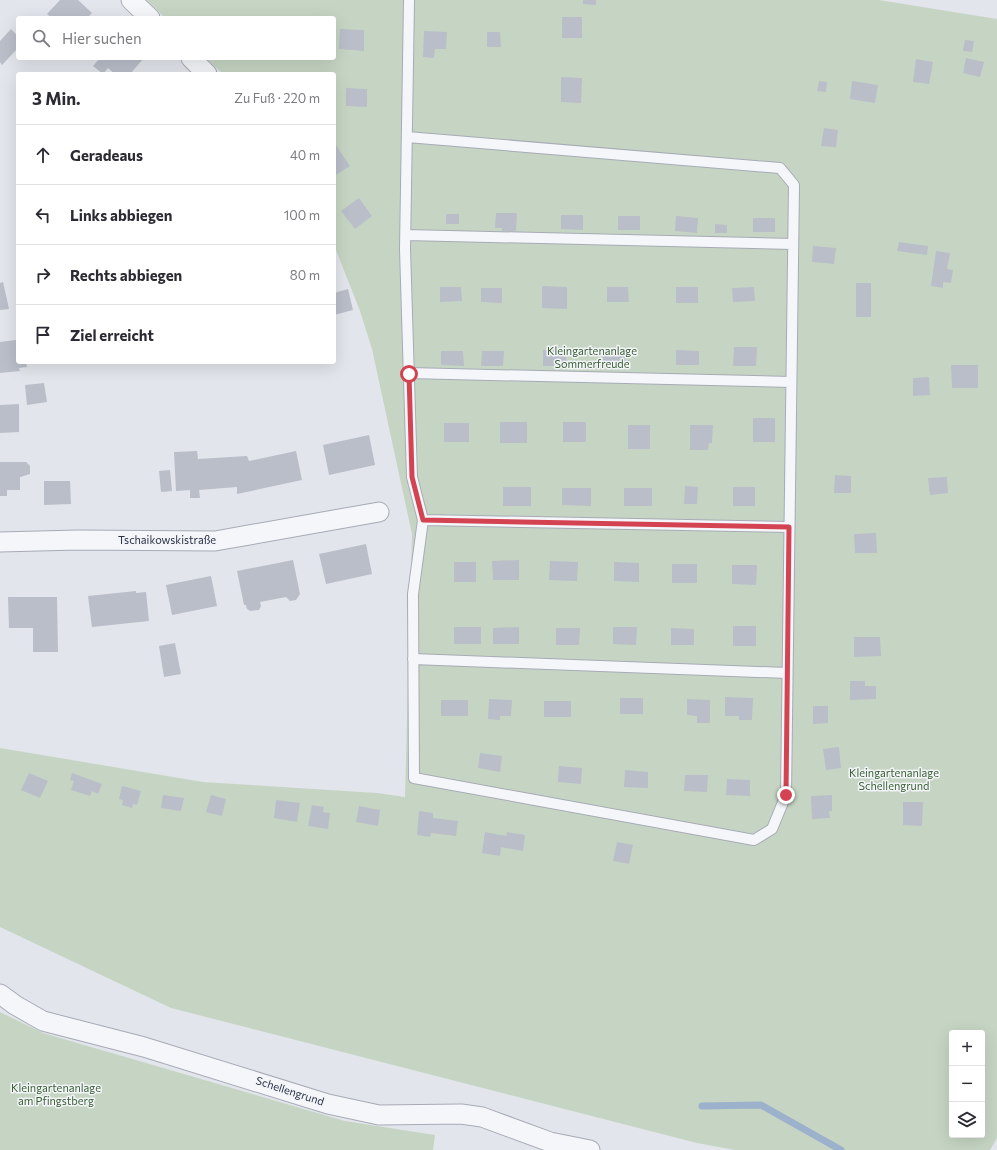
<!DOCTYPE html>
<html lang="de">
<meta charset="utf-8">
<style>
body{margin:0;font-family:Commissioner,sans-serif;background:#f2f2f3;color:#2b2b33}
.controls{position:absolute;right:12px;bottom:12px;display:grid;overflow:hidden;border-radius:4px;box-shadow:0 4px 16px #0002}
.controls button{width:36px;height:36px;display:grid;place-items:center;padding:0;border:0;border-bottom:1px solid #e1e1e2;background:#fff;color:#2b2b33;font:20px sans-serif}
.stop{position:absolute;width:12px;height:12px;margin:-9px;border:3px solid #d44351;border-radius:50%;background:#fff}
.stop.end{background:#d44351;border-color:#fff;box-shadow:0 1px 4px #0008}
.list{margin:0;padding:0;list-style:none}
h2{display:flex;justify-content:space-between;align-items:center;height:52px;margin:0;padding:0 16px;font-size:17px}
h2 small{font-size:13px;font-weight:400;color:#7c7c81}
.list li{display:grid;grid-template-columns:26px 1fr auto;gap:12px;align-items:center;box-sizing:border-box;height:60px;padding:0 16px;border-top:1px solid #e1e1e2}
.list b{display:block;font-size:15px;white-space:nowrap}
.list em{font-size:13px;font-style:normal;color:#7c7c81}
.icon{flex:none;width:22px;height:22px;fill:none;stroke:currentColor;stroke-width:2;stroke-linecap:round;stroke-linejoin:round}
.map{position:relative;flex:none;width:997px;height:1150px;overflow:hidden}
.search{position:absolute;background:#fff;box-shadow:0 4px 16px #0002;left:16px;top:16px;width:320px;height:44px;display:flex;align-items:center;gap:10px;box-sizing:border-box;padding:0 14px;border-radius:4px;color:#7c7c81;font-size:15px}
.panel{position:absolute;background:#fff;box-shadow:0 4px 16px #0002;left:16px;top:72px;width:320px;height:292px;border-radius:4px}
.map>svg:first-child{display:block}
.green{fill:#c6d5c3;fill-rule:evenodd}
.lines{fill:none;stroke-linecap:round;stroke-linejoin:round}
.stream{stroke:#9cb1cc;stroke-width:7}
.building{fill:#b9bec9}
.lane-casing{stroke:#a7abb6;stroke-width:12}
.street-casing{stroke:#a7abb6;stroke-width:21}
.lane{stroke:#f5f6f9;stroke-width:10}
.street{stroke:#f5f6f9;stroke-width:19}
.route{stroke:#d44351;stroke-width:5}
.labels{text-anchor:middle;stroke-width:3;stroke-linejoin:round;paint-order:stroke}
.park-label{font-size:11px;fill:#3c6036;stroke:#f2f4f8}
.street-label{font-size:11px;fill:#293144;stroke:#f2f4f8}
</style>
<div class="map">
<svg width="997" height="1150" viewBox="0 0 997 1150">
<rect width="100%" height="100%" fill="#e2e5eb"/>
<path class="green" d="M147,0H879L997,19V1138L990,1150H735L697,1143L171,1008L0,927V748L203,782L377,793L405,797L412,534L372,349L360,311L334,245V74H223L206,58H334V18H165ZM952,1033H982V1135H952Z
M0,1012L43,1033L345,1121L435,1135L433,1150H0Z"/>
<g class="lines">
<path class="stream" d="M702,1106L761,1105L841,1150"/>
</g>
<path class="building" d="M60,0H78L92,13L87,18H52L47,14Z
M583,0H596V5L583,4Z
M562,17H582V38H562Z
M11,29L18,36V48L2,65L0,62V41Z
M340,29L364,30V51L339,49Z
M424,31L447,32L446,49H435L434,58L423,57Z
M487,32H500L501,47H487Z
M965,40L974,41L972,52L963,51Z
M100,58H144L130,74H115L108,68L103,74L93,66Z
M966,58L984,62L980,77L963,73Z
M916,59L933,62L929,84L913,82Z
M561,77L582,78L581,103L561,102Z
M819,81L827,82L826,92L817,91Z
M852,81L878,85L875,103L850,99Z
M346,88L367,89V107L346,106Z
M824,128L838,130L836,147L821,146Z
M335,144L350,166L334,176V145Z
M359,198L372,216L355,229L341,211Z
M496,213H517L516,231H502V228H495Z
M446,214H459V224H446Z
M561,215H583V230L561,229Z
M618,216H640V230H618Z
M676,216L698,218L697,233L675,231Z
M753,218H775V232H753Z
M715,224L727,225V233H715Z
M899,242L928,246L927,255L897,251Z
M813,246L836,248L834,264L812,262Z
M936,251L950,253L947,269L953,270L951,283L943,282V288L931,286Z
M3,282L9,309L0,310V283Z
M856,283H871V317H856Z
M542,286L567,287V309L542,308Z
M440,287H461L462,301L440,302Z
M607,287H628L629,302H607Z
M676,287H698V303H676Z
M754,287L755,301L733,302L732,288Z
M481,288H502V303L481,302Z
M348,289L353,310L334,315V293Z
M16,340L18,362H26L27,367L19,368L20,371L0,373V342Z
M734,347H757L756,366H733Z
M543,350H566V366H543Z
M676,350L699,351V365H676Z
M441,351H463L464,366L441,365Z
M482,351H504L503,366H481Z
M603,352H625V360H629V365L603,366Z
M951,365H978V388H952Z
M929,377L930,395L913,396V378Z
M44,383L47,402L27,405L25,385Z
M19,404V432L0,433V405Z
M753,418H775V442H753Z
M500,422H527V443H500Z
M563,422H586V442H563Z
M444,423H469V442H444Z
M628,425H650V449H628Z
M690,425H713L712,443H709L708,450H690Z
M369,435L375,465L329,475L323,445Z
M197,451L198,459L247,456L249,461L296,451L302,480L237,494V487L199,490L200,498H190V490L176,491L174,452Z
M0,462H26L30,466V474L20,477V490H7V496H0Z
M170,470L172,491L161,492L159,471Z
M835,475L851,476V493H834Z
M947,477L948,493L930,495L928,478Z
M44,481H70L71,504L44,505Z
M685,486L698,487L697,504H684Z
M503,487H531V506H503Z
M733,487H755V506H733Z
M562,488H591V506L562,505Z
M624,488H652V506H624Z
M876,533L877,553H855L854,534Z
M366,544L372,574L326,584L319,554Z
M293,560L300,594L296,600L290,601L286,597L260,602L261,606L259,610L250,611L247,609L246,605H244L237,571Z
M519,560V580H493L492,561Z
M550,561L578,562L577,581L549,580Z
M454,562H476V582H454Z
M614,562L639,563V582L614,581Z
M672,564H697V583H672Z
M732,565H757L756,585L732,584Z
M211,576L217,606L172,615L166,585Z
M136,591V593L146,592L149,621L92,627L88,596Z
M8,597H57L58,652H33V628H9Z
M733,626H756V646H733Z
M454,627H481V644H454Z
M519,627V644H493V628Z
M613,627H637L636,645L613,644Z
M556,628H580L579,645H556Z
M671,628L694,629V645H671Z
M854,637H880L881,656L854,657Z
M175,643L181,674L164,677L159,646Z
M850,681H865V686H876V699L850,700Z
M725,697L753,698L752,720H739V716H725Z
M620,698H643V714H620Z
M489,699L512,700L511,716H500V720L488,719Z
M687,699L710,700V723H697V716L687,715Z
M441,700H468V716H441Z
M544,701H571V717H544Z
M813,706H828V723L813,724Z
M839,747L841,768L826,770L823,749Z
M480,753L502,756L500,772L478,768Z
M559,766L582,768L581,784L558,782Z
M625,770L648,772V788L624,787Z
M29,773L48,781L40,798L21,790Z
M72,773L102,784L98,794L92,791L90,796L71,790L74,781L70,780Z
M685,775H708L707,792L684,791Z
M727,779L750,780V796L726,795Z
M122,786L141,791L137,805L133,804L132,808L122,805L123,800L119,799Z
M163,795L184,798L181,811L161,808Z
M211,795L226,799L222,816L206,812Z
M832,795V811H829L830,818L812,819L811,796Z
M276,800L300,803L297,822L274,818Z
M903,802H923L922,826L903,825Z
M312,805L324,807L323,812L330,813L328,829L308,826Z
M359,806L380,810L378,826L356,822Z
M419,811L433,813V818L458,821L456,836L431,833L430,837L417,835Z
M485,832L506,836L507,832L525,835L523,851L501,847L500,856L482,853Z
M617,842L633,845L629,864L613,861Z"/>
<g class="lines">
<defs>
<path id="lane" d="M407,137L780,168L794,185L786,795L772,829L754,840L414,778L413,594L423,520L412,477L405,249L409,0
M406,235L793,244
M409,373L791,382
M423,520L789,527
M413,659L787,673"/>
<path id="street" d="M131,0L150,18
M191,58L207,74
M0,542L77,540L215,541L379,512
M0,994L15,1005L43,1021L144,1047L328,1104L379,1115L461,1114L482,1117L550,1142L590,1150"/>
</defs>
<use href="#lane" class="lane-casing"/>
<use href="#street" class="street-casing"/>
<use href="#lane" class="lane"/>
<use href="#street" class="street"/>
</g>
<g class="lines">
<path class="route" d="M409,374L412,477L423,520L789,527L786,795"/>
</g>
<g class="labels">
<g class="park-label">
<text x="592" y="355">Kleingartenanlage<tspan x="592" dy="13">Sommerfreude</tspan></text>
<text x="894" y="777">Kleingartenanlage<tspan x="894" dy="13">Schellengrund</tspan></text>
<text x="56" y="1092">Kleingartenanlage<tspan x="56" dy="13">am Pfingstberg</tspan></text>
</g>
<g class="street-label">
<text x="167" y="544">Tschaikowskistraße</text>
<text transform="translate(290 1091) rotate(18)" y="4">Schellengrund</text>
</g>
</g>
</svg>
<div class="controls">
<button>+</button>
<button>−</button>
<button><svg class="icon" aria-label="layers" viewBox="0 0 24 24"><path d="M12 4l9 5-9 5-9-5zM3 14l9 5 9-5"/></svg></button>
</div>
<div class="stop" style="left:409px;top:374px"></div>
<div class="stop end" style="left:786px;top:795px"></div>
<div class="search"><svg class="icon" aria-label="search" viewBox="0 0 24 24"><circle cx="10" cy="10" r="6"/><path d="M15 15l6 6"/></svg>Hier suchen</div>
<section class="panel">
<h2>3 Min.<small>Zu Fuß · 220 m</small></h2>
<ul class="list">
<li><svg class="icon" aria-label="ahead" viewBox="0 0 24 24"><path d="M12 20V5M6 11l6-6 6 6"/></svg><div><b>Geradeaus</b></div><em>40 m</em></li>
<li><svg class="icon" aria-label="left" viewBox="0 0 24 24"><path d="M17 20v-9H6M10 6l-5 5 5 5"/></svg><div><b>Links abbiegen</b></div><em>100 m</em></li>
<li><svg class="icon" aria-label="right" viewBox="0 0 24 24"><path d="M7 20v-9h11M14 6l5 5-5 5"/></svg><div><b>Rechts abbiegen</b></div><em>80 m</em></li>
<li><svg class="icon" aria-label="arrive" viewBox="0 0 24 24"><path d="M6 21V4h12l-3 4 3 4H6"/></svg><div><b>Ziel erreicht</b></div></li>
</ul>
</section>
</div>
